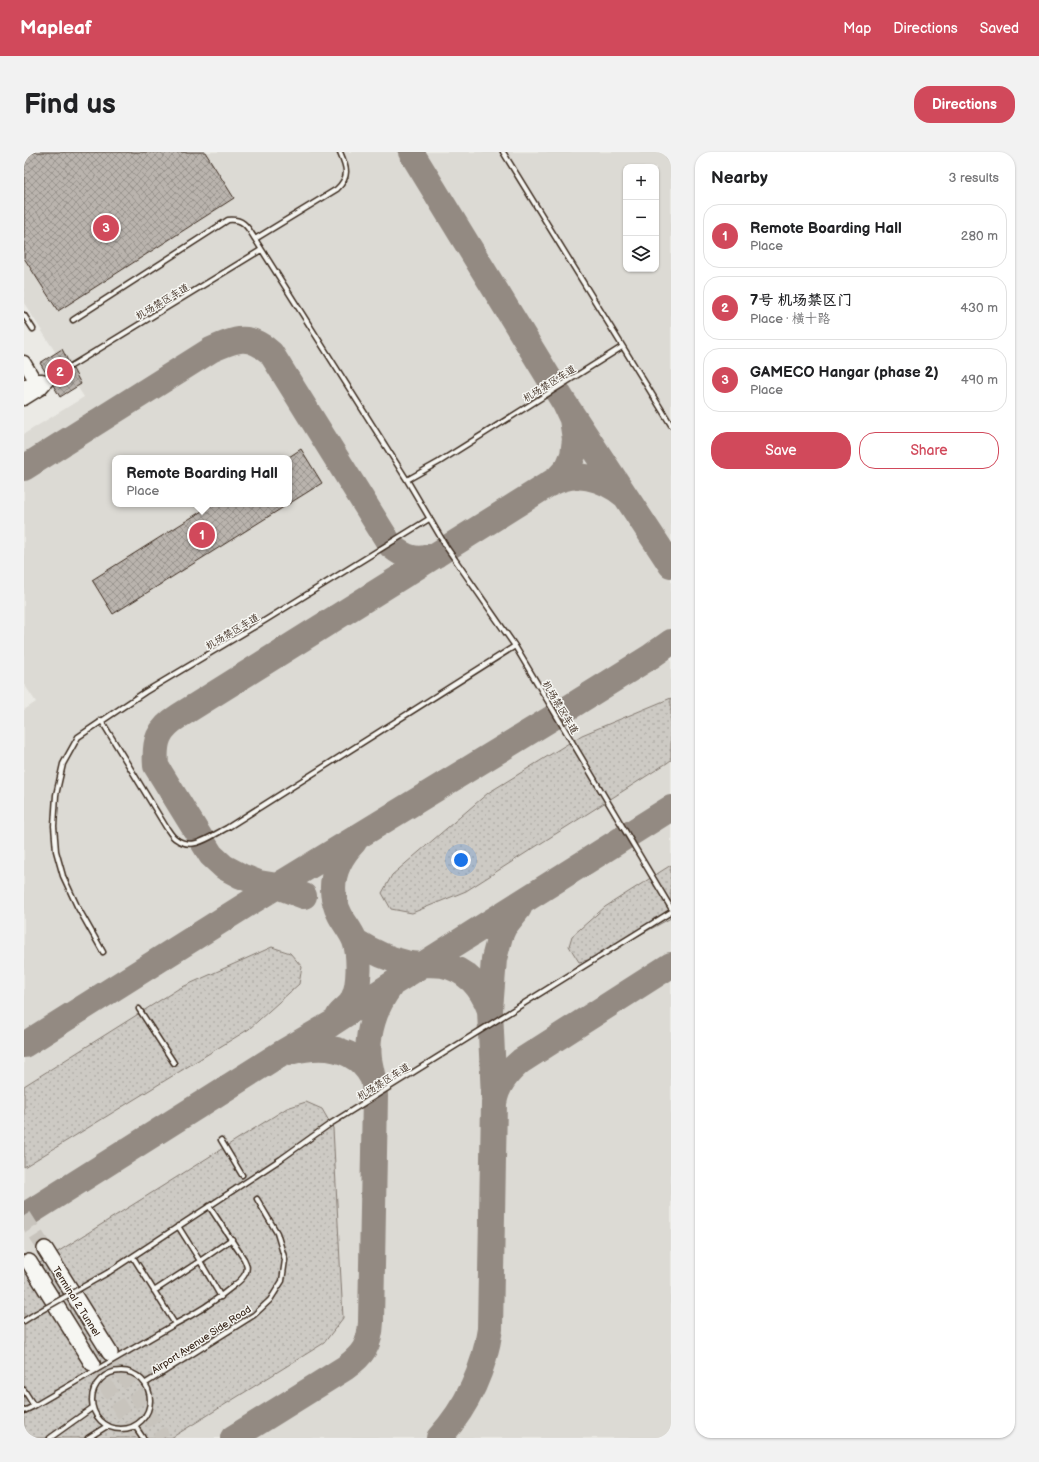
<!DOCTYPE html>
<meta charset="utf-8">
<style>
body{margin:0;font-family:"Balsamiq Sans","LXGW WenKai TC",sans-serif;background:#f2f2f2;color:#202124}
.controls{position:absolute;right:12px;top:12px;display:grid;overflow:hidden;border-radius:8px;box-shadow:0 1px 3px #0004}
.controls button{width:36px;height:36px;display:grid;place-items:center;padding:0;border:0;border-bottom:1px solid #e0e0e0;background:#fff;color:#202124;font:20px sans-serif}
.you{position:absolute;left:437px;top:708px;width:14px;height:14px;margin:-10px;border:3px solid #fff;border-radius:50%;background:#1a73e8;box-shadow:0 0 0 6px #1a73e833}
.badge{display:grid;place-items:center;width:26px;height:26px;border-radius:50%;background:#d1495b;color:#fff;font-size:13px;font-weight:700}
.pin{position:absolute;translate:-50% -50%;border:2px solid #fff;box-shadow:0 1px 4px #0006}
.popup{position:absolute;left:88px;top:303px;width:180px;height:52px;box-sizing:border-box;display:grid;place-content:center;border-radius:8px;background:#fff;filter:drop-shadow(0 1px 3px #0005);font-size:13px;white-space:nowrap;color:#757577}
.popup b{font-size:15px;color:#202124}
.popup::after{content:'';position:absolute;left:50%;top:100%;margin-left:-8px;border:8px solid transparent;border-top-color:#fff}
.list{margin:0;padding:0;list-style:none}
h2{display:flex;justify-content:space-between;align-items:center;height:52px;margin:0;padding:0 16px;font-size:17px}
h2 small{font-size:13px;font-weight:400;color:#757577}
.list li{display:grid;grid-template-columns:26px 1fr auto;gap:12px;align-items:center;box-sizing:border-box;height:64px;margin:0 8px 8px;padding:0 8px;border:1px solid #e0e0e0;border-radius:16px}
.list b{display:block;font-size:15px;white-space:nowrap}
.list p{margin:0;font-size:13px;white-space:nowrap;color:#757577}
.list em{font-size:13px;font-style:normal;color:#757577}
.actions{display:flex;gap:8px;padding:12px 16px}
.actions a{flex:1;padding:9px 0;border:1px solid #d1495b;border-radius:16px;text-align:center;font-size:14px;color:#d1495b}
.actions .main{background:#d1495b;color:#fff}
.icon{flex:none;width:22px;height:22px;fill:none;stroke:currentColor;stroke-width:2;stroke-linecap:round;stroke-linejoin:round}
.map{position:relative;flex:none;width:647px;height:1286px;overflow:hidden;border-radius:16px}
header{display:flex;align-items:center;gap:24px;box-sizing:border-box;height:56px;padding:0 20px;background:#d1495b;color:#fff}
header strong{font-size:19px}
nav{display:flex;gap:22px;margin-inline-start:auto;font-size:14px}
.intro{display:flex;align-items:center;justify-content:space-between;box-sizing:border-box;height:96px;padding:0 24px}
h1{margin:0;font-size:28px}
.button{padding:10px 18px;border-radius:16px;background:#d1495b;color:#fff;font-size:14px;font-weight:700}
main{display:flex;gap:24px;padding:0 24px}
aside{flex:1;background:#fff;border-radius:16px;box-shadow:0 1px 3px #0004}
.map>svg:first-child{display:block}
.built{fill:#dcdad4;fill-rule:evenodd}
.grass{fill:url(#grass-dots);stroke:#847a71}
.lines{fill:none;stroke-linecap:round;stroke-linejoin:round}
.taxiway{stroke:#938a82;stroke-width:26}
.building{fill:url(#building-cross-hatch);stroke:#3b2a1e}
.highway-tunnel{stroke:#c8c4bd;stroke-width:15;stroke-dasharray:15 8;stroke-linecap:butt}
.lane-casing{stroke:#3b2a1e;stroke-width:7}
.secondary-casing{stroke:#3b2a1e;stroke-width:15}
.highway-casing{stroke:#3b2a1e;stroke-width:18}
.lane{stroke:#f6f6f2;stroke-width:4}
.secondary{stroke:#f6f6f2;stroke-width:12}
.highway{stroke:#f6f6f2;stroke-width:15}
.lane-bridge-casing{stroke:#3b2a1e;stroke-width:7;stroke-linecap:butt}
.lane-bridge{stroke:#f6f6f2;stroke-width:4}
.labels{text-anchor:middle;stroke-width:3;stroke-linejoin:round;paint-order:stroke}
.street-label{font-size:10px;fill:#3b2a1e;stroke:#f6f6f2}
</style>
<header>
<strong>Mapleaf</strong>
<nav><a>Map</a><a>Directions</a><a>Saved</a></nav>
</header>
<div class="intro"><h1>Find us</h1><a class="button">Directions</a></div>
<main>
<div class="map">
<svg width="647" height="1286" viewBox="0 0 647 1286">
<defs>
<pattern id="grass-dots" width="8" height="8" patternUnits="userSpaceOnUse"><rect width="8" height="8" fill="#cdcac4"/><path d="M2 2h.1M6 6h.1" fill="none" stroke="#b1aea8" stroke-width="1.8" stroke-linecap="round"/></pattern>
<pattern id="building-cross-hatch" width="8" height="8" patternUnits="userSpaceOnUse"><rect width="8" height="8" fill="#bab4ae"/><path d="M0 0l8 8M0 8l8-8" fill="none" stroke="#98938d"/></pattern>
</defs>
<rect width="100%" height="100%" fill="#ebeae5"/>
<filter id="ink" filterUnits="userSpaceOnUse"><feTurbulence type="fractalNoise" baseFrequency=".025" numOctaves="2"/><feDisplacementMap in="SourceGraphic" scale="8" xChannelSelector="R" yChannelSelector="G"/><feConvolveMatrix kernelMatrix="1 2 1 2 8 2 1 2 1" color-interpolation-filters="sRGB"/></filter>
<g filter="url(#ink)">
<path class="built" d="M0,0H647V1286H0V558L12,550L0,532V282L60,245L0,151ZM602,15H632V117H602ZM91,306H265V352H91Z"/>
<path class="grass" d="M647,546V608L643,611L442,739L388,761L367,757L358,741L368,723L464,641L558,583Z
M647,713V766L573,806L555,810L545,794L548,784L581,755Z
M248,795L266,801L278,815L275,832L225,877L0,1015V934L154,837Z
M282,950L298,957L309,976L319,1166L300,1191L147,1286H0V1121L263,956Z"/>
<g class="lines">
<path class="taxiway" d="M387,0L541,252L647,413
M0,316L187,198C212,187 225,181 247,201L367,394C383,407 393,410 412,403
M526,332C551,318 578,325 600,343
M280,744L253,734L235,731L217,724L200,715L187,703L132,614C130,589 134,577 155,564L533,327L544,315L549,303L551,287L548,267L541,252
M331,789C347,799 363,807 382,811C394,814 406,811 419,813C443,818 458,836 466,858
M315,863C319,858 327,853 329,847C336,834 336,803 331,789C328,780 320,771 316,763C302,736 310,711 330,690
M0,893L222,753L533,563L626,505L647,490
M266,900C297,892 331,894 348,925
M470,946L466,858L470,807L476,784L480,775L495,756
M0,1064L256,902L307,872L368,832L647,656
M209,1286L321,1216C339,1203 346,1193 347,1170L351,944C351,931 347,920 345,907C342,882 351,855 366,835
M415,1286C443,1255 460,1219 466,1177L470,951C473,933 483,921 497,909L647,813"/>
</g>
<path class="building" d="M0,0H181L210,46L34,159L0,106Z
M38,197L45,211L44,215L46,217H49L57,232L36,245L29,233L31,230V225L26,221H22L16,211Z
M277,297L298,331L89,462L68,428L189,352H265V305Z"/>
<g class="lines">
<path class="highway-tunnel" d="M0,1064L21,1097
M86,1201L139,1286
M68,1211L115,1286"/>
<defs>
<path id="lane" d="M316,0C323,16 326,24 313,37L231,87L383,328L423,396L491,494L647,756
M479,0L647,273
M644,0L647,6
M0,163L9,177
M49,168L204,68C220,66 224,76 231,87
M47,214L237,98
M383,328L415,310L598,195
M77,568L142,675C145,679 148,685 152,687C169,700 188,683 203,676L491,494
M79,800L53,754L39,724L32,699L30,674L32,643L39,612L54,585L121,540L240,469L405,367
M115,857L150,911
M197,988L218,1023
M85,1120L257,1007L306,972L647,760
M130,1139L176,1109L154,1074
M197,1145L176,1109L208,1087
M0,1169L11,1162
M151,1172C171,1162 190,1150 208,1135C213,1131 218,1128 221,1122C224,1117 223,1113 220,1107L185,1054
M68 1248a29 29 0 1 1 58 0a29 29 0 1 1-58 0Z
M122,1231L230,1163L246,1148L258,1129L261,1108L253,1081L233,1047
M0,1238L10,1254L0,1259
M10,1254L151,1172L109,1105
M111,1274L119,1286
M26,1286L68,1256
M64,1286L83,1274"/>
<path id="secondary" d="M0,210L16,237
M0,235L12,228H18
M0,247L16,237L24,228"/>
<path id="highway" d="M21,1097L86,1201
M5,1110L68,1211"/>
</defs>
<use href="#lane" class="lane-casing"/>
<use href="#secondary" class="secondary-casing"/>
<use href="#highway" class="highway-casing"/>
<use href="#lane" class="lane"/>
<use href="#secondary" class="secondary"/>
<use href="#highway" class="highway"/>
<defs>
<path id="lane-bridge" d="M11,1162L85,1120"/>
</defs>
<use href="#lane-bridge" class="lane-bridge-casing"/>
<use href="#lane-bridge" class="lane-bridge"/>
</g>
</g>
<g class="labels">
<g class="street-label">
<text transform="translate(138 149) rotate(-31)" y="4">机场禁区车道</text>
<text transform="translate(525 231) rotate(-32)" y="4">机场禁区车道</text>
<text transform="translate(208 479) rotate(-31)" y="4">机场禁区车道</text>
<text transform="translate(537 555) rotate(59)" y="4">机场禁区车道</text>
<text transform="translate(359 929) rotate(-32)" y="4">机场禁区车道</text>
<text transform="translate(53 1149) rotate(58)" y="4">Terminal 2 Tunnel</text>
<text transform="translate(177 1187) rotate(-33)" y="4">Airport Avenue Side Road</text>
</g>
</g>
</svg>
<div class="controls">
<button>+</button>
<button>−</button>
<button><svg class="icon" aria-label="layers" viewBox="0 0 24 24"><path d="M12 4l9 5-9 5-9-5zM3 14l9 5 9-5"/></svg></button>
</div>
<div class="you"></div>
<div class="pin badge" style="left:178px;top:383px">1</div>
<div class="popup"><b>Remote Boarding Hall</b>Place</div>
<div class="pin badge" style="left:36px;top:220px">2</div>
<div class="pin badge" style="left:82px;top:76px">3</div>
</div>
<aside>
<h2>Nearby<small>3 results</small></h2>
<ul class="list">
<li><span class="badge">1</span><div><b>Remote Boarding Hall</b><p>Place</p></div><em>280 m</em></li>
<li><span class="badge">2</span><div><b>7号 机场禁区门</b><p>Place · 横十路</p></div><em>430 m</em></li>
<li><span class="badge">3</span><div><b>GAMECO Hangar (phase 2)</b><p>Place</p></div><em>490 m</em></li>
</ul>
<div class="actions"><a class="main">Save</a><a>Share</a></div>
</aside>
</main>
